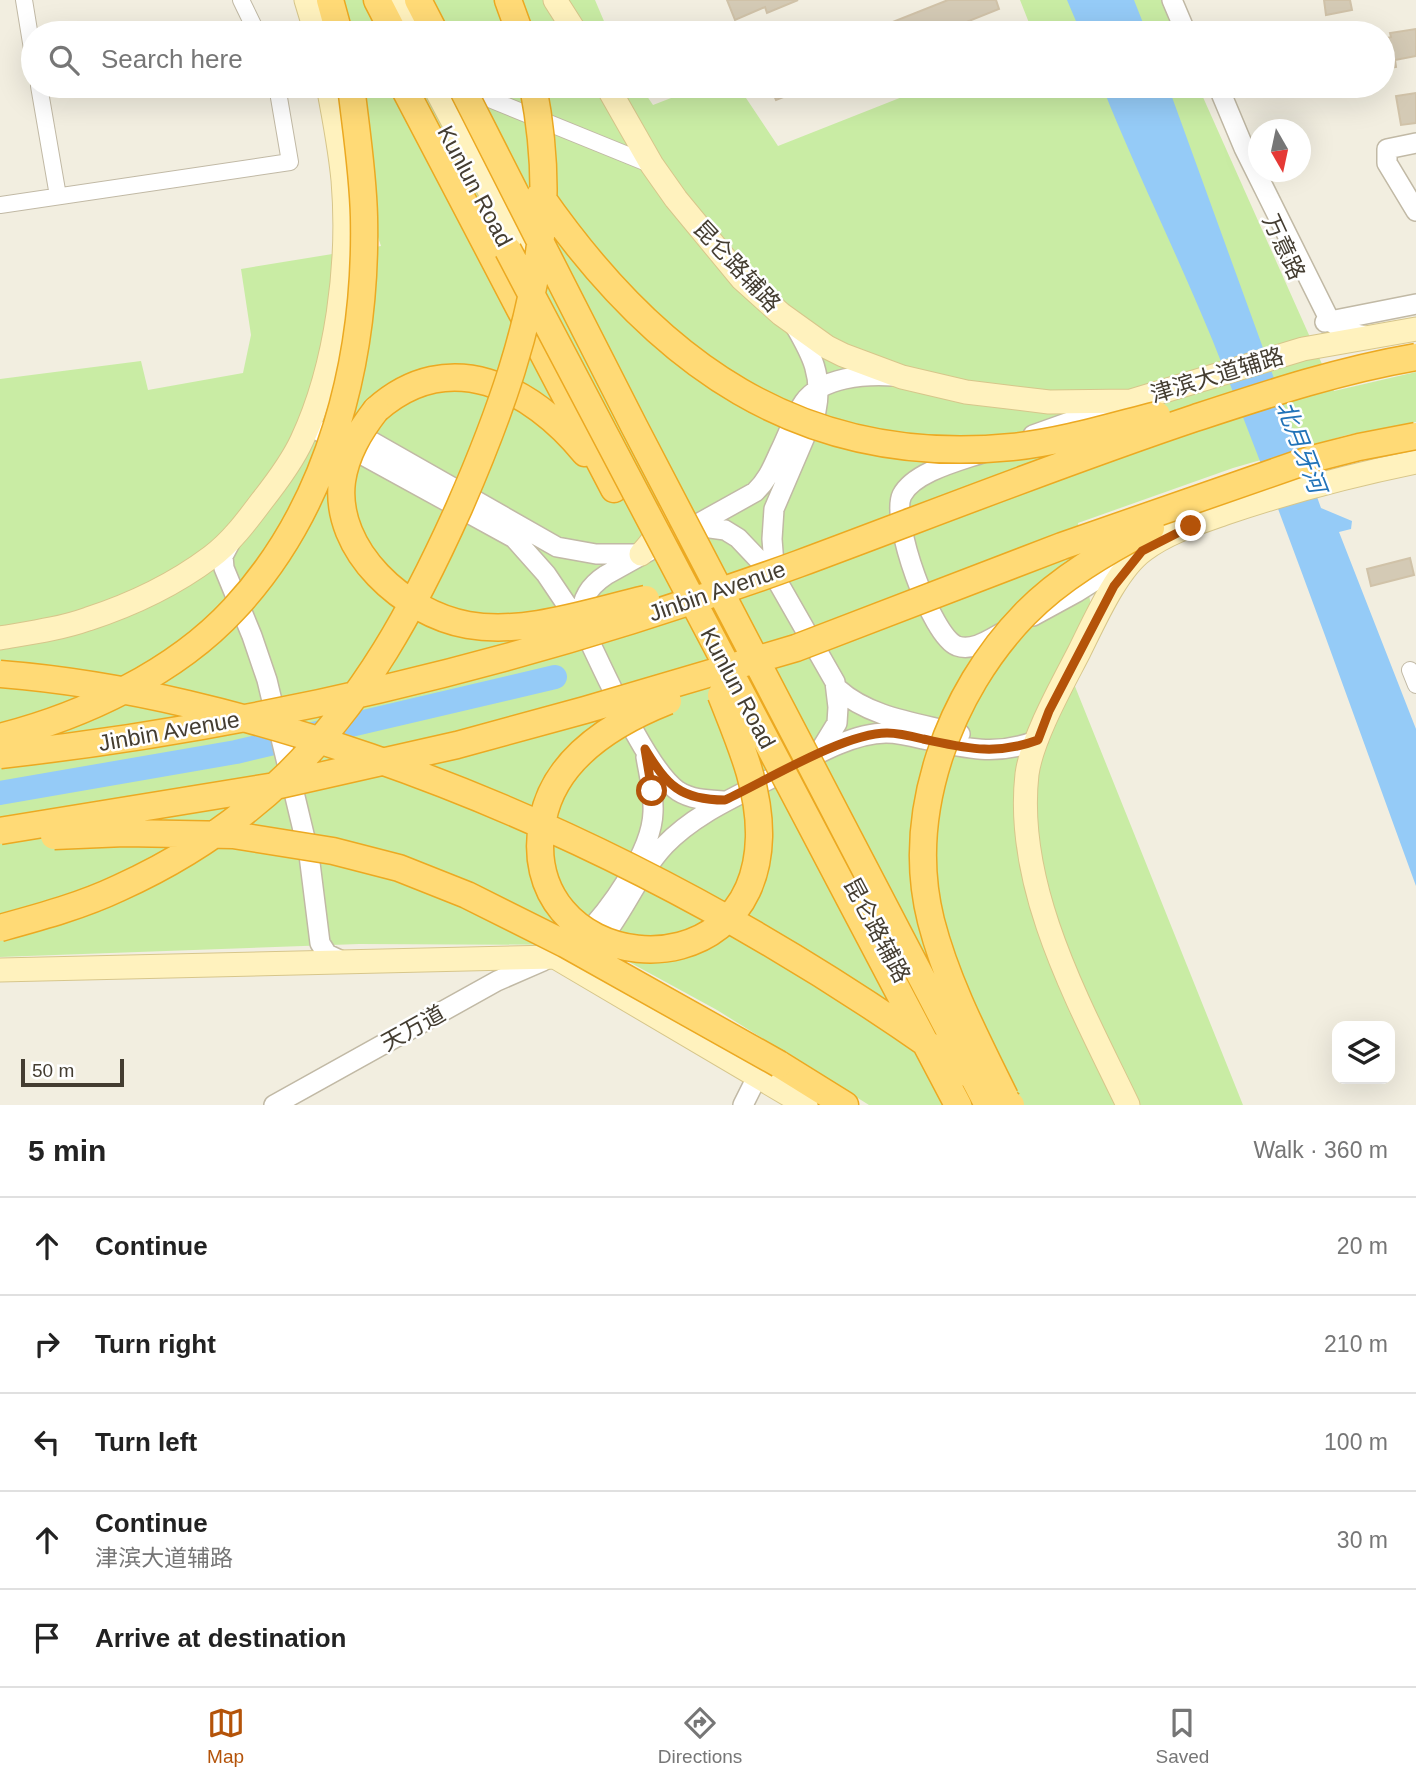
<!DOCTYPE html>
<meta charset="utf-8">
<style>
body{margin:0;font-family:Helvetica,"Noto Sans SC",sans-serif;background:#f6f6f6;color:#222}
.controls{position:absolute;right:21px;bottom:21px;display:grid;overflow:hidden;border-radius:14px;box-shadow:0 7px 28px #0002}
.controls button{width:63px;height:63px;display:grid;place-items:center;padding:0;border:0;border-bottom:2px solid #e0e0e0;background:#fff;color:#222;font:35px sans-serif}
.compass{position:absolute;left:1248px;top:119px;width:63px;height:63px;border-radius:50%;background:#fff;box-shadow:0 7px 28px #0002;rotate:171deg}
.scale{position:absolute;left:21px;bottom:18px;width:103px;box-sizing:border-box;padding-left:7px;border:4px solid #443d31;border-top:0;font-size:19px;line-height:24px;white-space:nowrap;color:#443d31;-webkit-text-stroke:5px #fff;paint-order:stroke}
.stop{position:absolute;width:21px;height:21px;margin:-16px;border:5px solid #b45309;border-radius:50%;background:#fff}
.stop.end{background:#b45309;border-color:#fff;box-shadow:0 2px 7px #0008}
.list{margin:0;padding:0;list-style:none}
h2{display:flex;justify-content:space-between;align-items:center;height:91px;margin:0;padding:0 28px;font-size:30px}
h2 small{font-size:23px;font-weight:400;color:#767676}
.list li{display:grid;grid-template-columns:46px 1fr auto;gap:21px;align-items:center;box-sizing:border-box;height:98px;padding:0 28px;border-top:2px solid #e0e0e0}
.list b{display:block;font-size:26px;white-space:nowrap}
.list p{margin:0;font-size:23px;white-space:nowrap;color:#767676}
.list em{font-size:23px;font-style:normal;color:#767676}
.icon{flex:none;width:38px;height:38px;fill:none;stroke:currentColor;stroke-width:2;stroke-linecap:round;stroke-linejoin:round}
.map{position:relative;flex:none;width:1416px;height:1105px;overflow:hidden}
.search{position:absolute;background:#fff;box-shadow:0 7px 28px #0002;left:21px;right:21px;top:21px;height:77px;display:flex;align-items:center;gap:18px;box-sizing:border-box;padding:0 24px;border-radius:38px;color:#767676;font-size:26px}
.sheet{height:581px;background:#fff}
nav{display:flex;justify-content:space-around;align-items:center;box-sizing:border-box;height:98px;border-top:2px solid #e0e0e0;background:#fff;font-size:19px;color:#767676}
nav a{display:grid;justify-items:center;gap:4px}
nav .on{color:#b45309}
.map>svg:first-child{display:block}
.green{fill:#c9eca4}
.water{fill:#95cbf7}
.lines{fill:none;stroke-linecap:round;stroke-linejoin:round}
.river{stroke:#95cbf7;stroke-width:24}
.building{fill:#d4cab5;stroke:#d0c2a8;stroke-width:2}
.minor-casing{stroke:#c1b9a5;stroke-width:18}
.tertiary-casing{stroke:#c1b9a5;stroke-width:22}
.secondary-casing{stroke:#d7c68b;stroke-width:25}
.trunk-casing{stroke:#eca921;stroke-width:29}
.minor{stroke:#fff;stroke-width:16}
.tertiary{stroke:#fff;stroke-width:19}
.secondary{stroke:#fff2be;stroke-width:23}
.trunk{stroke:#ffda76;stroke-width:26}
.trunk-bridge-casing{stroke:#eca921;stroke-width:29;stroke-linecap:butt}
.trunk-bridge{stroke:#ffda76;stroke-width:26}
.route{stroke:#b45309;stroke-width:9}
.labels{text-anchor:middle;stroke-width:5;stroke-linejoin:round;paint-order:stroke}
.street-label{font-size:23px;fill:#443d31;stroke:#fff}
.water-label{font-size:24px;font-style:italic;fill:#2173b9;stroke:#fff}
</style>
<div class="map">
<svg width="1416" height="1105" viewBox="0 0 1416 1105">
<rect width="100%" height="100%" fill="#f2eee0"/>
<path class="green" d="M297,0H595L609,33H309Z
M1020,0H1161L1175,33H1033Z
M327,86H640L653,105L702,86H738L778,146L930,86H1198L1334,391L1416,372V422L1347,435L1233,468L1078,523L1091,607L1066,664L1243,1105H869L717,1010L598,945L359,944L0,957V379L141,361L148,390L243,373L251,335L241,269L381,246Z"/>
<path class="water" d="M1067,0H1134L1147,33H1081Z
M1102,86H1168L1321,508L1352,521L1351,529L1339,532L1416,729V886C1349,703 1285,520 1212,339C1177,254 1136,171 1102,86Z"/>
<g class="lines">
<path class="river" d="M0,793L236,752L555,677"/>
</g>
<path class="building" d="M727,0H798L767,13L765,7L735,20Z
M948,0H996L999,9L939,33H894L890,23Z
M1324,0H1350L1352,10L1326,15Z
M1416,29V56L1395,60L1396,67L1383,69V39L1391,37L1390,33Z
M770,86H811L776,100Z
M1416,93V123L1401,125L1396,96Z
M1410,558L1414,575L1371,586L1367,569Z"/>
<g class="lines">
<defs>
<path id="minor" d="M24,0L33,55
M241,0L257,33
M39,86L58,196
M460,87L652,165
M0,205L290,162L277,86
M1410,670L1416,685"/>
<path id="tertiary" d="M1172,0L1186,33
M1218,86L1244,148L1330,321L1344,331L1369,337
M1416,143L1387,149V163L1416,211
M1325,322L1416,304
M308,425L514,538L546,574L581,626
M348,428L557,547L596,554H636
M1033,435L1120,404
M982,453C959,461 914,472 902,495C890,519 931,636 957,646C974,652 993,637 1007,630
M696,526L725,530L738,538L775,577L835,682L838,707L837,723L818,754
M232,539L223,556L224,568L252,636L267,680L309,855L320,943L327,954L344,962
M775,577L772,539L774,509L816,411C823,376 812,355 795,326
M1033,616L1077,592L1131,558
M838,689C870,718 919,723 960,734
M725,801C709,800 692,800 678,791C646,769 602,666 583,628C578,604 586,588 606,575L755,492C768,480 773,466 780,451C788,435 794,416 804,402C822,377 865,374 894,376
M581,939C609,911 652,852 653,812C654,793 649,775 646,757
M596,946C623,915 637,875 665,845C694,815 731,799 768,780C802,763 848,733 886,733C899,733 911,736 923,739C966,748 995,757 1038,740
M274,1105L497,981L543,961
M743,1105L758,1075"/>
<path id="secondary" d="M306,0L316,33
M401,0L418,33
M555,0L576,33
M434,86L529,266
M607,86L652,165L676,199L742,279L781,314L827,347L843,355L902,377L966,392L1049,402L1131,401L1303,349L1416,329
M641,554C652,542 659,534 658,517
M0,638C29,633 60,629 88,619C131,605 175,584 211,557C231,542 246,522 261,502C276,483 292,462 302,440C337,365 350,263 343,180C340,149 334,117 328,86
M0,970L555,957L806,1105
M1128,1105C1080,1005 1014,888 1027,774C1032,738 1062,685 1079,652C1094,622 1117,569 1144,550C1168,532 1198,523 1226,513C1288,492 1352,475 1416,462"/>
<path id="trunk" d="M330,0L339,33
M377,0L394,33
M418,0L435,33
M508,0L520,33
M403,86L614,489
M376,410C449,345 531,387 585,453
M779,1064L845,1105"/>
</defs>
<use href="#minor" class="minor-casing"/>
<use href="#tertiary" class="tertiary-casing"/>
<use href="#secondary" class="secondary-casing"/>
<use href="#trunk" class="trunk-casing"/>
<use href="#minor" class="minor"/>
<use href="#tertiary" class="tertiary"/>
<use href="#secondary" class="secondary"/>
<use href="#trunk" class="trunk"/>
<defs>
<path id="trunk-bridge" d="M461,86L634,426L988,1105
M540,195C656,362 800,468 1012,447C1061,442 1110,427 1157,415
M508,250L958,1105
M376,410C359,432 346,454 342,481C333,551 405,614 468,625C526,635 589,612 646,599
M0,674C127,684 249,716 370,757C603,838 814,956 1011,1105
M668,701C615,722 555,757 543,819C511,974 755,1004 759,837C760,787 739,741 721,695
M0,737C83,716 175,673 234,609C331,505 367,357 364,217C363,173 356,129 351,86
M0,755C273,725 540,658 798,564C930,515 1061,463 1195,418C1268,394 1340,370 1416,357
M0,831L275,786L457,745L585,710L796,648L1062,546L1312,459L1359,447L1416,436
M54,836L125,833L233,835L333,851L399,868L467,895L565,944L779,1064
M0,928C40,917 81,906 119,888C179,861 238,822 286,776C365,699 414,608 459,508C498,419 533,324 542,227C546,179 542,132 533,86
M1005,1097C977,1040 947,983 931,921C904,814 949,692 1025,614C1060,578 1107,551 1151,528"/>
</defs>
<use href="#trunk-bridge" class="trunk-bridge-casing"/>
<use href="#trunk-bridge" class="trunk-bridge"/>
</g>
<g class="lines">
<path class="route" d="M652,791L645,749C667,785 680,800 725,800C766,781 844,733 887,733C899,733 911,736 923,739C966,748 995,756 1038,740L1049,711L1114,586L1142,551L1191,526"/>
</g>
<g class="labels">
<g class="street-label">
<text transform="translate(475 186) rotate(62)" y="8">Kunlun Road</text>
<text transform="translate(1284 247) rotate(65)" y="8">万意路</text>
<text transform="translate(737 266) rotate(47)" y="8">昆仑路辅路</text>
<text transform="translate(1217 375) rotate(-17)" y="8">津滨大道辅路</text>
<text transform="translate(717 591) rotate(-19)" y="8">Jinbin Avenue</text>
<text transform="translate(738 688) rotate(62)" y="8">Kunlun Road</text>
<text transform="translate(169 731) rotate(-10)" y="8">Jinbin Avenue</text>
<text transform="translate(877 930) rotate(62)" y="8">昆仑路辅路</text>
<text transform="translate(413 1028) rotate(-29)" y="8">天万道</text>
</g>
<g class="water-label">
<text transform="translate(1301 447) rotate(69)" y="8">北月牙河</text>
</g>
</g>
</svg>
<div class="controls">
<button><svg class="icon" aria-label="layers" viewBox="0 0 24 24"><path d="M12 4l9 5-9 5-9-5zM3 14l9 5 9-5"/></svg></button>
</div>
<svg class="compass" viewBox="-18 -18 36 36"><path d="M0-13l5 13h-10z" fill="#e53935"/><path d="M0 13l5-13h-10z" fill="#767676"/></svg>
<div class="scale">50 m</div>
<div class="stop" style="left:652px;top:791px"></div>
<div class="stop end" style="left:1191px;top:526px"></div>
<div class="search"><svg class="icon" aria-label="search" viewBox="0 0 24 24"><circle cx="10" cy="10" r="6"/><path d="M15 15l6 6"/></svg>Search here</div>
</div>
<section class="sheet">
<h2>5 min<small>Walk · 360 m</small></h2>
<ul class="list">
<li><svg class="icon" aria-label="ahead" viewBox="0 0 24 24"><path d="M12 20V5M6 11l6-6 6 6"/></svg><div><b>Continue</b></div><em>20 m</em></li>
<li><svg class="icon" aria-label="right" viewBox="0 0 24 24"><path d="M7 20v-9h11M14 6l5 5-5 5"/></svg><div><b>Turn right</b></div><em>210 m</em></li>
<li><svg class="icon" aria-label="left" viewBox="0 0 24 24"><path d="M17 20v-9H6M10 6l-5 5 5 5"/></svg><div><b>Turn left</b></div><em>100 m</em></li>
<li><svg class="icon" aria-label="ahead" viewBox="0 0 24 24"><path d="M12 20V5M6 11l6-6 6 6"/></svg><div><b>Continue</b><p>津滨大道辅路</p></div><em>30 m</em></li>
<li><svg class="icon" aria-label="arrive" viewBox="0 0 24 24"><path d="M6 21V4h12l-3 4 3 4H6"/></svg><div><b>Arrive at destination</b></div></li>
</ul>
</section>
<nav>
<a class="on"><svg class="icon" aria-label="map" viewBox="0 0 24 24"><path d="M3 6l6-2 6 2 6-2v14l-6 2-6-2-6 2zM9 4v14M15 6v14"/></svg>Map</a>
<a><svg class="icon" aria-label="directions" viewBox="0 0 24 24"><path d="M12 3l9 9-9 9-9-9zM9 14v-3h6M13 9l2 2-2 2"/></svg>Directions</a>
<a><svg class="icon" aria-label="saved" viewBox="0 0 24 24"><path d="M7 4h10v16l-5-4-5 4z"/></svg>Saved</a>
</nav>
